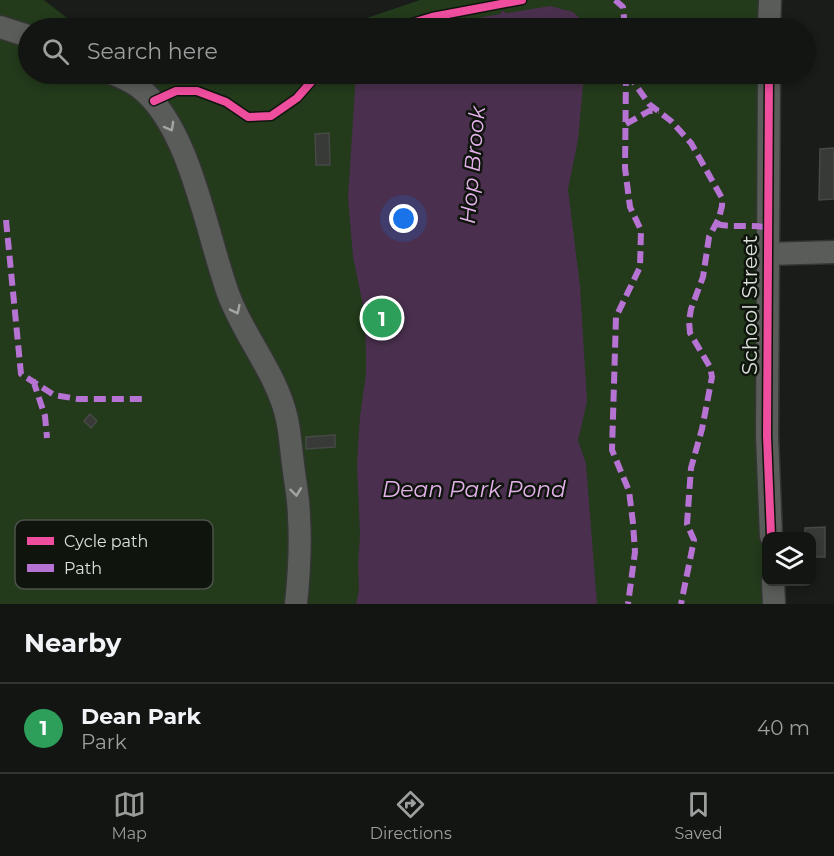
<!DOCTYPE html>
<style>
body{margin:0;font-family:Montserrat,sans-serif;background:#202220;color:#f1f3f6}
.controls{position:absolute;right:18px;bottom:18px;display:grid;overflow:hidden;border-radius:12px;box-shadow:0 3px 9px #0003}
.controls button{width:54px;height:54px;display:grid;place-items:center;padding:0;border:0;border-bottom:2px solid #323432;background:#131512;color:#f1f3f6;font:30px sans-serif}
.you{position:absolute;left:404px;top:219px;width:21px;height:21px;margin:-15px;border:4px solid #fff;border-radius:50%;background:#1a73e8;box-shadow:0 0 0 9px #1a73e833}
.badge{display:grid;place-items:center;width:39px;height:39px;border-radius:50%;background:#989c97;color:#fff;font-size:20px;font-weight:700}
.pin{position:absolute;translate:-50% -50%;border:3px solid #fff;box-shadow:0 2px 6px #0006}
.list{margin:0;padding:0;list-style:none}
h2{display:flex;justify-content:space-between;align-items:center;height:78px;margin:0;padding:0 24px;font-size:26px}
h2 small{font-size:20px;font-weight:400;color:#9d9f9f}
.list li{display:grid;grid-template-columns:39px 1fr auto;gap:18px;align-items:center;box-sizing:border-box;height:90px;padding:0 24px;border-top:2px solid #323432}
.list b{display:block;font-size:22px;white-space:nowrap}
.list p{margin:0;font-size:20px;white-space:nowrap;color:#9d9f9f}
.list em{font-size:20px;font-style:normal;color:#9d9f9f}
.icon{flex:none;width:33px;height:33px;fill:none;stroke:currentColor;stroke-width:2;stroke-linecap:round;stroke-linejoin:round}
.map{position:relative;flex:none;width:834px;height:604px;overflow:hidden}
.search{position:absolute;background:#131512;box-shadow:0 3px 9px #0003;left:18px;right:18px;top:18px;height:66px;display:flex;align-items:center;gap:15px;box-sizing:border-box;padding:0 21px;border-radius:33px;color:#9d9f9f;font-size:22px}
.sheet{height:168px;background:#131512}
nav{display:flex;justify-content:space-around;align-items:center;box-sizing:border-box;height:84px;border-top:2px solid #323432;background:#131512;font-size:16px;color:#9d9f9f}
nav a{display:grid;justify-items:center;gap:3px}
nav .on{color:#989c97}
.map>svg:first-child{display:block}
.green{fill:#233a1b}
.water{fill:#4a304e}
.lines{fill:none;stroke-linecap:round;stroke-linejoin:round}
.stream{stroke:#4a304e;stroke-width:4.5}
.building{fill:#373a36;stroke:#464945;stroke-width:1.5}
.minor-casing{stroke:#333633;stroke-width:25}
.minor{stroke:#5a5c59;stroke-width:22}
.quiet{stroke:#b673d3;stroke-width:6;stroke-dasharray:12 6;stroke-linecap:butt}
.cycleway-casing{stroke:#0f150d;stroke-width:11}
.cycleway{stroke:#ef4d9e;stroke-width:8}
.oneway{stroke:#a2a5a0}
.labels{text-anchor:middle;stroke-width:5;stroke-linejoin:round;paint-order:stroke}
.street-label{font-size:21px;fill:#dce1db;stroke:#0f150d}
.water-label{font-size:22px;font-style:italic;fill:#e4b1eb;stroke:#0f150d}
.key{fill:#0f150d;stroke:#4c524b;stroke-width:1.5}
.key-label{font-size:16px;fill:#dce1db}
</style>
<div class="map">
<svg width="834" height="604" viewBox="0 0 834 604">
<rect width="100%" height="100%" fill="#191c18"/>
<path class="green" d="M0,0H44L80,28H28V74H765L766,582L769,604H0Z
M420,0H766V28H337Z"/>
<path class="water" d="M550,6L573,12L587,25V28H444L483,17Z
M356,74H584L578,140L568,189L580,287L587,402L578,440L586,464L597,604H356L359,589L358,562L360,535L357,464L360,416L366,374V348L363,305L353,257L348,197Z"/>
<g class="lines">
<path class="stream" d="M502,28L503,13"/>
</g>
<path class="building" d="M329,133L330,165H316L315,134Z
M834,148V199L819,200L820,149Z
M90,414L97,421L91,428L84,421Z
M335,435V447L306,449V437Z
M825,527V557H812V536H805V528Z"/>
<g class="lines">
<defs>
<path id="minor" d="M0,27L28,36
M769,28L770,0
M114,74C123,78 133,82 141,89C191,129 207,237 229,296C245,338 277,374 287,419C290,433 291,449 293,464C295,482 299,500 299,518C301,547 299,575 296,604
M769,74L767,436L771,536
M768,254L834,252
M773,582L774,604"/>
</defs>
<use href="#minor" class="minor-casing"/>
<use href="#minor" class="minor"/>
<path class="quiet" d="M615,0L623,7L625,28
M626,74L625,168L630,207L641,230L640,267L616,317L612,450L629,491L633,523L635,552L628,604
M628,74L649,104L671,121L691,143L722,198V206L719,218L709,237L703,277L691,309L689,321L690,333L710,367L712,377L702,429L691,468L687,524L694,540L681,604
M626,124L649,111H659
M6,220L21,374L54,395L78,399H143
M716,224C733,228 751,224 769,228
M33,380L45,416L47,438"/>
<defs>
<path id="cycleway" d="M395,28L432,17L522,0
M769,74L767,436L771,536
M154,101L176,91H197L226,102L248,117L271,116L297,98L318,74"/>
</defs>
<use href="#cycleway" class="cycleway-casing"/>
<use href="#cycleway" class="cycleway"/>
</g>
<defs><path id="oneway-chevron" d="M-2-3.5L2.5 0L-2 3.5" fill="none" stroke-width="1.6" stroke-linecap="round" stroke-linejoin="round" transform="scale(1.5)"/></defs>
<g class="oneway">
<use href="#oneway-chevron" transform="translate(170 127) rotate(61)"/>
<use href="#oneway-chevron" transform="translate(236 310) rotate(64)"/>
<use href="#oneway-chevron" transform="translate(296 492) rotate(83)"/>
</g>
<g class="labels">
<g class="street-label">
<text transform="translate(750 305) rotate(-90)" y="7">School Street</text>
</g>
<g class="water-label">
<text transform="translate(472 165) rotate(-85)" y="8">Hop Brook</text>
<text x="474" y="497">Dean Park Pond</text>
</g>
</g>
<rect x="15" y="520" width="198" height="69" rx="9" class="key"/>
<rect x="27" y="537" width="27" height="8" fill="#ef4d9e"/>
<rect x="27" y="564" width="27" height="8" fill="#b673d3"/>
<g class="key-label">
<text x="64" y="547">Cycle path</text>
<text x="64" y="574">Path</text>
</g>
</svg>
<div class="controls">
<button><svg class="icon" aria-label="layers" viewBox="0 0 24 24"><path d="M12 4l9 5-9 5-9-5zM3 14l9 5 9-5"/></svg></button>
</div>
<div class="you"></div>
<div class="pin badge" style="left:382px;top:318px;background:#2e9e5b">1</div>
<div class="search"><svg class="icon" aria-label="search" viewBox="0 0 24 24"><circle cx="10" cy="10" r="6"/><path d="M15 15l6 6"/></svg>Search here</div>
</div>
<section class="sheet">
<h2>Nearby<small></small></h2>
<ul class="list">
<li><span class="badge" style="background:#2e9e5b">1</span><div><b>Dean Park</b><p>Park</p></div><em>40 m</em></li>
</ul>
</section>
<nav>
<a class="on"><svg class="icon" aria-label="map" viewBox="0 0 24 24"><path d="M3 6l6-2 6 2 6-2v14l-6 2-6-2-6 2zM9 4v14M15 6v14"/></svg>Map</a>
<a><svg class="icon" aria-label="directions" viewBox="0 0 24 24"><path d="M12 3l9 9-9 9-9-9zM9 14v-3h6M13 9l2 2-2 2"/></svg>Directions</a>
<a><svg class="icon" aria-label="saved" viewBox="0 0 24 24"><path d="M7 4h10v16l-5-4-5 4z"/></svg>Saved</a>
</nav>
